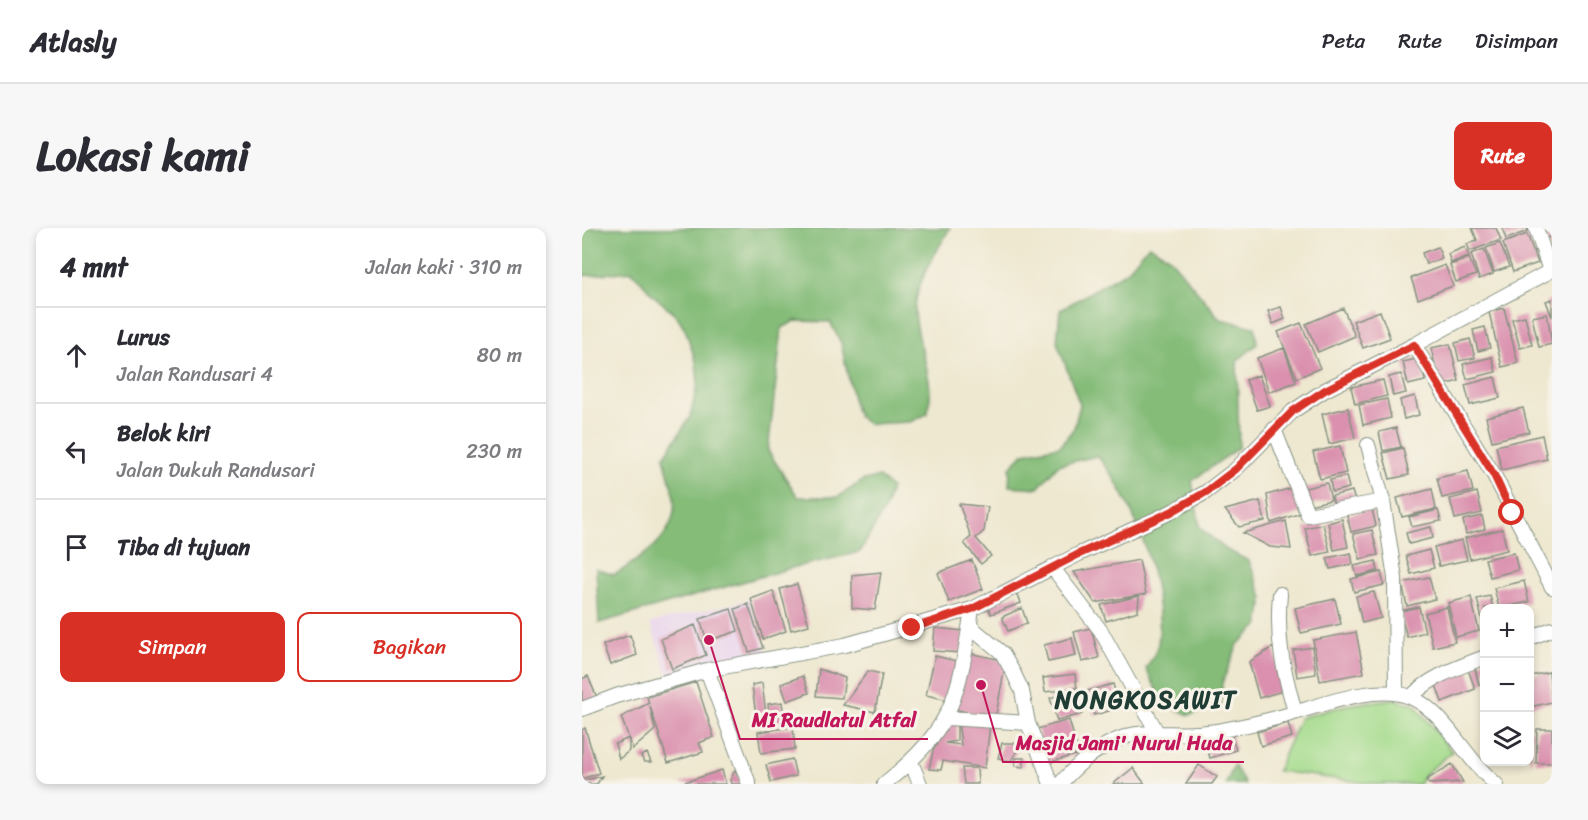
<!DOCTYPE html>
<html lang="id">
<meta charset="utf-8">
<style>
body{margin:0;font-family:Sriracha,sans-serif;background:#f7f7f7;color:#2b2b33}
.controls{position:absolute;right:18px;bottom:18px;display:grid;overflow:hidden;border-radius:12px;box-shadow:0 3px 9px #0003}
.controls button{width:54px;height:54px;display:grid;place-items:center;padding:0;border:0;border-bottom:2px solid #e1e1e2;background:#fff;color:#2b2b33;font:30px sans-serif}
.stop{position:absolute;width:18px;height:18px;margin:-14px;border:4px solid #d93025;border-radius:50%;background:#fff}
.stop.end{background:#d93025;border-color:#fff;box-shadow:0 2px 6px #0008}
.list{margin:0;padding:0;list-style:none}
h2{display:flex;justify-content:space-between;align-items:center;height:78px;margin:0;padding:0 24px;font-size:26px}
h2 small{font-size:20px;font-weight:400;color:#7c7c81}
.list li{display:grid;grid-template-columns:39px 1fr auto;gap:18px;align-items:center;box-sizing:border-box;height:96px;padding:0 24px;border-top:2px solid #e1e1e2}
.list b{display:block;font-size:22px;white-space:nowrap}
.list p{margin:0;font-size:20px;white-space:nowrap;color:#7c7c81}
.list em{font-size:20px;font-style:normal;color:#7c7c81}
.actions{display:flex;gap:12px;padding:18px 24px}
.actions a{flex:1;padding:14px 0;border:2px solid #d93025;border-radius:12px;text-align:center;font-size:21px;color:#d93025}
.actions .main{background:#d93025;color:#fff}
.icon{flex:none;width:33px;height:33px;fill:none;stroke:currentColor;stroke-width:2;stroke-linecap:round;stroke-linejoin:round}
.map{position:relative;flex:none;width:970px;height:556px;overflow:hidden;border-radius:12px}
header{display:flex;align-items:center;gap:36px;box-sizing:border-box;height:84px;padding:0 30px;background:#fff;border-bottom:2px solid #e1e1e2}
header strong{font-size:28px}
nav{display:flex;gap:33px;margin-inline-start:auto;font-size:21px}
.intro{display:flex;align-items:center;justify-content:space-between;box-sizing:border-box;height:144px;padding:0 36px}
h1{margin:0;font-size:42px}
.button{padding:15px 27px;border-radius:12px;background:#d93025;color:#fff;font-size:21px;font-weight:700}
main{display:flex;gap:36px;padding:0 36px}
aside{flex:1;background:#fff;border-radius:12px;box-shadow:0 3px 9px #0003}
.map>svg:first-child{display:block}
.built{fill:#e8d2ee}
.green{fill:#a5dc8d;stroke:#628c60;stroke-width:1.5}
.forest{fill:#84bc78;stroke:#527c56;stroke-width:1.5}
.building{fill:#da90ae}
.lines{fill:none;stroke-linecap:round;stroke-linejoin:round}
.minor-casing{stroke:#869282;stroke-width:16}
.minor{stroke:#fff;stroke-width:14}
.route{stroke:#d93025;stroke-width:8}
.labels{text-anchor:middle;stroke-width:6;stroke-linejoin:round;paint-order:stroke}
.district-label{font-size:24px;font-weight:bold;letter-spacing:1.5px;fill:#1f3d34;stroke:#f7f3e8}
.leader{fill:none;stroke:#c2185b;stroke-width:2}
.callout-dot{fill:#c2185b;stroke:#f7f3e8;stroke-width:2}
.callout-label{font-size:20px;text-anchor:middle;font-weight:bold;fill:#c2185b;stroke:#f7f3e8;stroke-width:6;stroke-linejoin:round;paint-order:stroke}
</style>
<header>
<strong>Atlasly</strong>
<nav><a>Peta</a><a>Rute</a><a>Disimpan</a></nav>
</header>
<div class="intro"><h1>Lokasi kami</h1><a class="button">Rute</a></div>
<main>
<aside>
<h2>4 mnt<small>Jalan kaki · 310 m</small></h2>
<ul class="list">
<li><svg class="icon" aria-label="ahead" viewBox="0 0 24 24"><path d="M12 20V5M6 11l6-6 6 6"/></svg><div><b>Lurus</b><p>Jalan Randusari 4</p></div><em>80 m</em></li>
<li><svg class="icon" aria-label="left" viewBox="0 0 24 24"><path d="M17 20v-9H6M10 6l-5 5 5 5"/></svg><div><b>Belok kiri</b><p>Jalan Dukuh Randusari</p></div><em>230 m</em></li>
<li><svg class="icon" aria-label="arrive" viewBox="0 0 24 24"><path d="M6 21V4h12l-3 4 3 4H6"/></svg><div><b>Tiba di tujuan</b></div></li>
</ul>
<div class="actions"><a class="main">Simpan</a><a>Bagikan</a></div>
</aside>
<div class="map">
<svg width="970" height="556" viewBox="0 0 970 556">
<rect width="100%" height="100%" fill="#f7f3e8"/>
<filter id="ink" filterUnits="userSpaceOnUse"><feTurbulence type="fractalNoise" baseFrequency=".0167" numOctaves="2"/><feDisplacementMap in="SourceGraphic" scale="12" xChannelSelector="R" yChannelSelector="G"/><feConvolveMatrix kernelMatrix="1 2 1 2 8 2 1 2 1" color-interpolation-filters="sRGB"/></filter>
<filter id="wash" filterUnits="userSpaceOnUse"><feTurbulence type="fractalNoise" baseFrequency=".008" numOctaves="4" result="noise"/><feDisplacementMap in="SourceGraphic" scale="24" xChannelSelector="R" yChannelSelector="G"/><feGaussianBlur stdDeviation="1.35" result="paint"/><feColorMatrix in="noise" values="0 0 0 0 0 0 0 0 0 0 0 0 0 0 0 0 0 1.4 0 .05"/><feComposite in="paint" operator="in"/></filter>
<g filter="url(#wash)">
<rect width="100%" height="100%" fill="#eee8d0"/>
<path class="built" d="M167,372L186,429L86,447L68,395Z"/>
<path class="green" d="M811,471L832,476L870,524L843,546L837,556H793L695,543L718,490L765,477Z"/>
<path class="forest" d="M0,0H368C355,23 334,53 333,81C333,115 356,154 345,186L329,194L286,196L276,188L273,180L259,115L248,94L213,93L200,100L186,223L216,269H256L282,252L297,249L309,260L304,278L278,324L209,340L17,395L14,341L32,347C59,330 97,308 92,270C90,257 85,243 82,229L108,189L116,155L114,134L103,101L95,88L71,67L50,43L0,48Z
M567,17L588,30L638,91L673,99L675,116L655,133L657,219L610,253L618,300L645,322L667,333L681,370L677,397L656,416L640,455L639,478L607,487L582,476L564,441C568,433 575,424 576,416C585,363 551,267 515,228L476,237L456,260L427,258L428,239L442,225L478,218L492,200L498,177L475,114L478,82L545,43Z
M652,537L663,556H644Z"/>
<g id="blocks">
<path class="building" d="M890,0H914L919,12L888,23L885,16L895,12Z
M920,0H945L946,3L924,11Z
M945,6L956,35L931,44L921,15Z
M970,8V25L964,10Z
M918,15L927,39L912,44L904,20Z
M856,19L860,30L844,36L840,25Z
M883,19L887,28L869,35L866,26Z
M902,21L911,46L897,51L889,26Z
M887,30L894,47L874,54L868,37Z
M863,37L871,58L836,71L829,50Z
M970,71V89L964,73Z
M699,79L703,91L691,96L686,83Z
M761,80L773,108L736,124L724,96Z
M922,80L936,135L920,139L907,84Z
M798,83L808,110L781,120L771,93Z
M965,86L970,116L957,119L950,89Z
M943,88L950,117L938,120L930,91Z
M719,95L738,140L715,150L696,104Z
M903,99L908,120L896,123L891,102Z
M888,111L893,130L877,133L873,115Z
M868,116L877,153L858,158L849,120Z
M702,120L714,154L687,164L675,130Z
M910,129L914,144L885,151L881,136Z
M838,130L843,153L826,157L821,134Z
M819,146L824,165L811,168L807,149Z
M677,147L688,178L675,182L664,152Z
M913,149L918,170L888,177L883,157Z
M801,152L805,168L773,176L769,159Z
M833,168L837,187L822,191L818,172Z
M805,171L809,190L781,197L777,177Z
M766,180L773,210L747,216L740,186Z
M941,180L947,204L910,213L904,189Z
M814,200L819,219L801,223L797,204Z
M960,207L965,231L920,242L914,218Z
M758,218L764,245L738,251L731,224Z
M821,220L827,247L808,251L801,225Z
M886,243L891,263L860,270L855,250Z
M764,248L767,260L750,264L748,252Z
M745,255L749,272L723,278L719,261Z
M713,259L719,285L689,295L685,267Z
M850,261L854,281L820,289L815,270Z
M770,263L773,273L752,278L750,268Z
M895,264L900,285L873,291L868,271Z
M678,273L683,293L657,299L643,282Z
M377,276L406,279L402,303L394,310L409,328L399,336L382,315L389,309Z
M790,281L794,298L769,304L765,287Z
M856,282L859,293L830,299L827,289Z
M900,288L903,301L884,306L881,292Z
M760,291L766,319L752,322L746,295Z
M704,293L709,321L688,319L661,305Z
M741,296L748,324L730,328L723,300Z
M849,299L851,310L827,316L824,305Z
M920,301L925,322L888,331L883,310Z
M790,302L796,327L778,331L771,306Z
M880,312L885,332L857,338L852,319Z
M847,322L852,340L829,346L824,328Z
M769,325L771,336L748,341L745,330Z
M932,325L936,342L908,349L903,331Z
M390,332L401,361L367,374L356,345Z
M557,332L564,366L513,375L492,344Z
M794,333L796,343L775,348L772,338Z
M299,344L293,382L270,380V347Z
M799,344L802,357L772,364L769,351Z
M847,349L853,371L825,378L820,355Z
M942,353L947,374L917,380L912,360Z
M215,356L227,397L209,402L198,361Z
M191,363L204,403L181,411L169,371Z
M792,364L799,390L780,395L774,368Z
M436,366L439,375L409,386L405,377Z
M557,368L556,383L524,393L519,377Z
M908,368L911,380H903L902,399L895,371Z
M889,369L897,403L874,409L866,375Z
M753,371L759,396L719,405L713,380Z
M166,376L181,420L167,424L153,381Z
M837,379L843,404L825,409L818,383Z
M865,379L873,414L851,419L843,385Z
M440,380L445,395L426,403L420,389Z
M149,381L156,403L125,413L118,391Z
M113,397L124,427L90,441L79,411Z
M353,400L382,403L380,425L351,423Z
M509,400L517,430L500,434L492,404Z
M774,404L782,445L738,453L731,412Z
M48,407L55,427L28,437L21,417Z
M490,410L494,428L466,434L462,417Z
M691,419L704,462L677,470L667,434Z
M730,419L734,446L715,449L711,422Z
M387,425L424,433L413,492L373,481Z
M353,428L379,434L371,473L344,467Z
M903,433V455L897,457L892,436Z
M237,441L263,450L260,470L234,468Z
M886,441L893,461L860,474L853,454Z
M286,443L300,446L293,484L261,477Z
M967,444L970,474L948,479V448Z
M493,446L495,460L463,464L461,450Z
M6,448L16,472L0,479V451Z
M221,448L227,465L205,473L199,456Z
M114,454L132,509L117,515L121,524L86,535L68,478L73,502L51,521L47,510V523L37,531L33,516L47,510L39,489L67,475L65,469Z
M180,455L185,494L175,496L170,457Z
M531,456L538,480L512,487L505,463Z
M493,462L500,486L475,493L468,470Z
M200,474L203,495L188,497L186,476Z
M368,492L375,493V513L363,515L379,517L376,492L408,496L403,540L361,533L359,542L347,541L351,523Z
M487,492L497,526L465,535L455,501Z
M706,495L710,509L679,518L675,504Z
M211,499L213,521L179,525L176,504Z
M3,500L17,545L0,551V502Z
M955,501H970V535H954Z
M948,502H951L950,535L948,534Z
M648,503L654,522L628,530L622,512Z
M420,515H440L429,533L416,530Z
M65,525L69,534H62L59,528Z
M434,530H442V539L433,538Z
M210,531L214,548L189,554L184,537Z
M870,536L881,554L847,556L844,552Z
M617,537L635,549L630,556H604Z
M380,540H395L396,556H382Z
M551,540L563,556H531Z
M140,542L144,556H97Z
M153,542L160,556H149L148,552Z
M20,548L15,556H0V553Z"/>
</g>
</g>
<g filter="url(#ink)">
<use href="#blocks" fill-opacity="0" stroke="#869282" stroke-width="1.5"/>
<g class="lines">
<defs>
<path id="minor" d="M954,0L968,43
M832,117L912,247L970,359
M692,201L726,287L801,273
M786,217L801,273L813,350L814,465
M470,339L519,403L576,506
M698,366C694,411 701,441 713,484
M388,398L420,425L432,446L440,463L446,495L469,556
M948,410L970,401
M125,442L167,556
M829,469C849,448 875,440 903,429
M0,481L34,468L125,442L263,417L390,381L497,326L589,284L624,264L654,241L711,183L743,162L832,117L970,42
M365,490L446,495
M329,534L338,556
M302,556C373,499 377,467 390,381
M478,556C497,534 520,515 549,507C570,502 602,508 626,504C651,501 675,495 698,489C733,480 793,454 828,469C863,483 884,533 914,556"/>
</defs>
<use href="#minor" class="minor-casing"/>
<use href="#minor" class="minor"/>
</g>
</g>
<g class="lines" filter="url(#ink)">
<path class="route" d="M330,400L390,381L497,326L589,284L624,264L654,241L711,183L743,162L832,117L912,247L930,285"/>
</g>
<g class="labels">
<g class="district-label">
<text x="564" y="480">NONGKOSAWIT</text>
</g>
</g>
<path class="leader" d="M127 412L158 511H346M399 457L421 534H662"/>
<g class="callout-dot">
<circle cx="127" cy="412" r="6"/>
<circle cx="399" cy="457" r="6"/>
</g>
<g class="callout-label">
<text x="252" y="499">MI Raudlatul Atfal</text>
<text x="542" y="522">Masjid Jami' Nurul Huda</text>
</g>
</svg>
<div class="controls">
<button>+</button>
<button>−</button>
<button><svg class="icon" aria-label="layers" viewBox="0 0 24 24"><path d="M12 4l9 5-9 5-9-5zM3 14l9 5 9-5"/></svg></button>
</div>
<div class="stop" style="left:930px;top:285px"></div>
<div class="stop end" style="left:330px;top:400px"></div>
</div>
</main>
